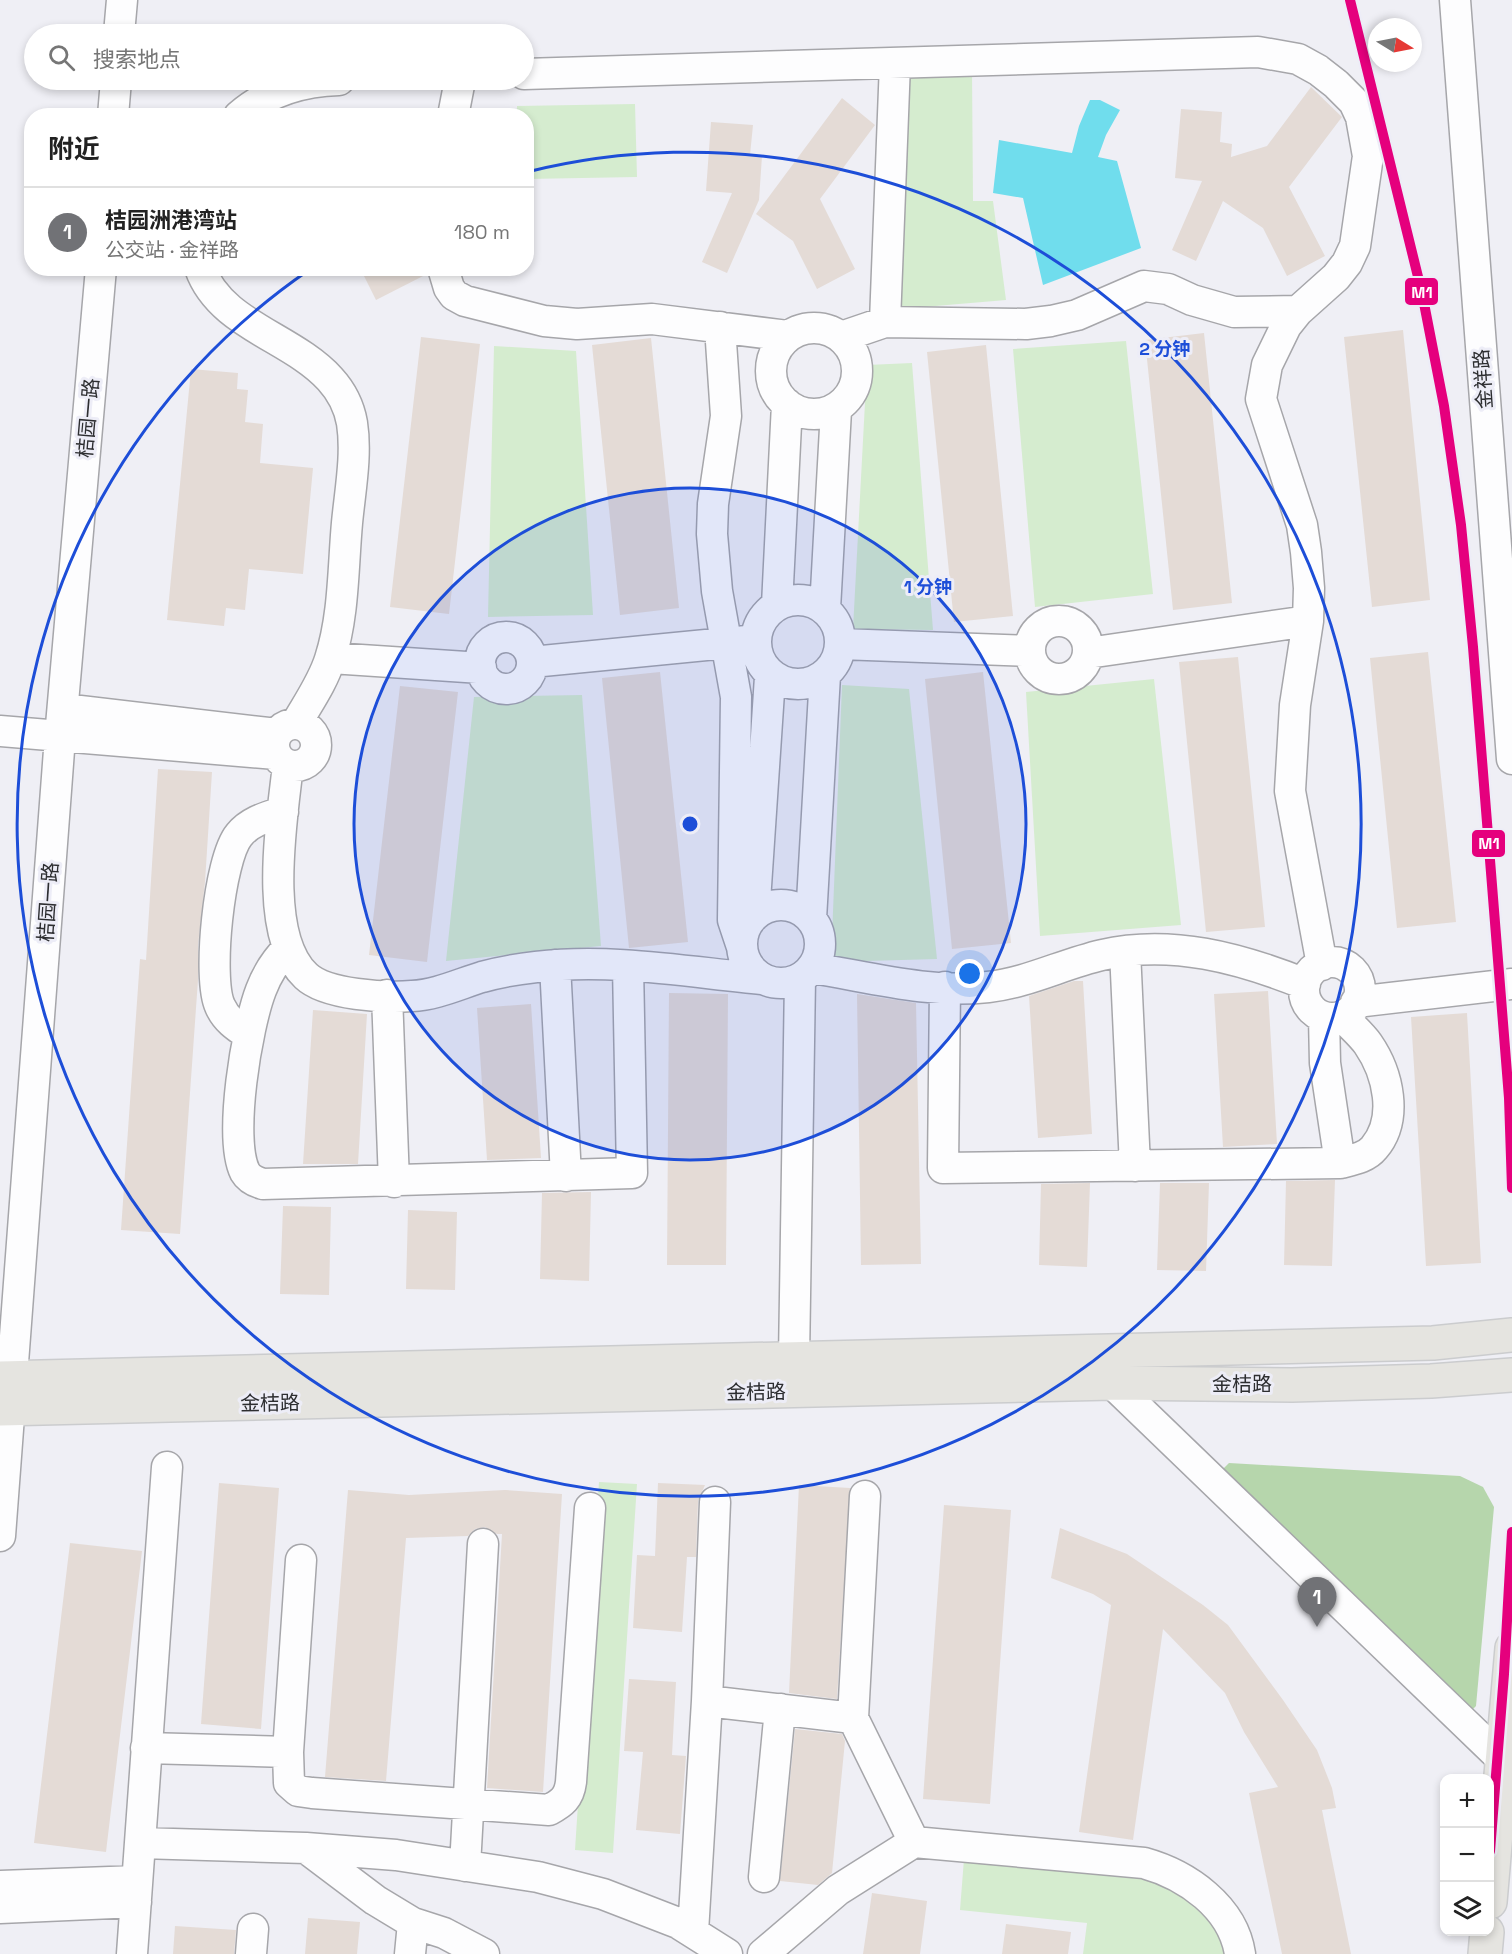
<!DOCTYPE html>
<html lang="zh">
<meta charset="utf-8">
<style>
body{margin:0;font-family:"Space Grotesk","Noto Sans SC",sans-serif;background:#f6f6f6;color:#222}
.controls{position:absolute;right:18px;bottom:18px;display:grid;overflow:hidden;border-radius:12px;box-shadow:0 3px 9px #0003}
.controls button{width:54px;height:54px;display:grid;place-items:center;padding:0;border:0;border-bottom:2px solid #e0e0e0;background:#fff;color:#222;font:30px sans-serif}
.compass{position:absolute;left:1368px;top:18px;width:54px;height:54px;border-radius:50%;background:#fff;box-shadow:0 3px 9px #0003;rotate:100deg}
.you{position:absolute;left:970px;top:974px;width:21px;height:21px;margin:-15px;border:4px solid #fff;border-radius:50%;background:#1a73e8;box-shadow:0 0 0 9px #1a73e833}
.badge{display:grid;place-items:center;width:39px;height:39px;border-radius:50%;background:#717276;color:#fff;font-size:20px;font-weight:700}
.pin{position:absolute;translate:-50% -50px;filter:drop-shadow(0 2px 3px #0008)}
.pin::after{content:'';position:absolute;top:32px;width:21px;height:18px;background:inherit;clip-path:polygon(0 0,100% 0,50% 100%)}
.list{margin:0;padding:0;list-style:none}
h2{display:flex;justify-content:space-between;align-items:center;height:78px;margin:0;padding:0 24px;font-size:26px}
h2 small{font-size:20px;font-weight:400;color:#767676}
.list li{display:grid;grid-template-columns:39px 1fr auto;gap:18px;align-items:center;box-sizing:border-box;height:90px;padding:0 24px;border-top:2px solid #e0e0e0}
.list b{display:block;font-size:22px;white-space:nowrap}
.list p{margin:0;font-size:20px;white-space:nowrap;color:#767676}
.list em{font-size:20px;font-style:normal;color:#767676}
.icon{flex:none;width:33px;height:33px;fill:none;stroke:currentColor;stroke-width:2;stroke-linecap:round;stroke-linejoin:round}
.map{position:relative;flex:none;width:1512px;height:1954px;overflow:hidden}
.search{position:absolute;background:#fff;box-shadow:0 3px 9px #0003;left:24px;top:24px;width:510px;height:66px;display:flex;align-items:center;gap:15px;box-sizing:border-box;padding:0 21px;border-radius:33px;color:#767676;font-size:22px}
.panel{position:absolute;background:#fff;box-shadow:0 3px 9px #0003;left:24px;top:108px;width:510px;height:168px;border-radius:24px}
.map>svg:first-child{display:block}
.green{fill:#d5eccf}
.forest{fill:#b6d6ac}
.water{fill:#70dded}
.building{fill:#e4dbd6}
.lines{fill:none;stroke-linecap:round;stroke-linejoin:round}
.minor-casing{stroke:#a6a6aa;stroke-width:33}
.major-casing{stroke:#cbccce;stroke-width:36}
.minor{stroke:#fdfdfe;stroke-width:30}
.major{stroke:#e5e4e0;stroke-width:33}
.metro-1-casing{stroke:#ededf7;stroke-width:15}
.metro-1{stroke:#e5007d;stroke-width:10}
.ring{fill:none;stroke:#1d4ed8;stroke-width:3}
.labels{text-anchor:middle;stroke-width:6;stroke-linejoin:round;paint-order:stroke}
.street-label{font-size:20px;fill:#2d2e31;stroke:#ededf7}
.centre{fill:#1d4ed8;stroke:#ededf7;stroke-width:3}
.ring-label{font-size:18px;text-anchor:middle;font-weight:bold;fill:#1d4ed8;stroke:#ededf7;stroke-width:6;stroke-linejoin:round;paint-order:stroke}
.line-badge{stroke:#ededf7;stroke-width:2}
.badge-label{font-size:16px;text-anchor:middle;font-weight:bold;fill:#fff}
</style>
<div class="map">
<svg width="1512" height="1954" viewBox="0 0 1512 1954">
<rect width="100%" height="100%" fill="#efeff5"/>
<path class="green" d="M972,70L973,201H993L1006,300L900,309L907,71Z
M635,104L637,177L527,179L526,116L517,115V106Z
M1126,341L1153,594L1035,607L1013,349Z
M494,346L576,351L593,615L488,617Z
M912,363L933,630L853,629L867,365Z
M1154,679L1181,925L1040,936L1026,692Z
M842,685L909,689L937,959L831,962Z
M582,695L601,946L446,961L474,697Z
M599,1482L637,1484L613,1853L575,1850Z
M964,1859L1136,1871L1176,1890L1218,1921L1230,1954H1083L1087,1923L960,1910Z"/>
<path class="forest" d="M1229,1463L1460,1476L1483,1487L1494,1507L1476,1706L1470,1712L1220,1472Z"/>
<path class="water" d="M1090,100H1100L1120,110L1106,135L1098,157L1117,161L1141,248L1043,285L1023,198L993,193L999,140L1072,153L1079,126Z"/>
<path class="building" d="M1311,87L1342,117L1289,187L1325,256L1287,276L1263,228L1223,201L1196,261L1172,250L1202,181L1175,178L1181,109L1222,112L1220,142L1232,144L1231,157L1267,146Z
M842,98L875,125L820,199L855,269L817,289L793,241L756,214Z
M711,122L753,125L750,155L762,156L759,200L727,273L702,262L732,193L706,191Z
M360,268H426L427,274L376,300Z
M1403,330L1430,600L1372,607L1344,337Z
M1204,333L1232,603L1173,610L1145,340Z
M421,337L480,344L449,614L390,607Z
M651,338L679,608L620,615L592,345Z
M986,345L1013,616L954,622L927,352Z
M191,369L238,373L237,389L248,390L245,422L263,424L260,463L313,468L303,574L249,569L245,610L226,608L224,626L167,620Z
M1428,652L1456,922L1397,928L1370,658Z
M1238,657L1265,927L1206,932L1179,662Z
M660,672L688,942L629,948L602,678Z
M983,672L1011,943L952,949L925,679Z
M400,686L458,692L427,962L369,955Z
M158,769L212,772L205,882L198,945V980L180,1234L121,1230L140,959L146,960Z
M1074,981H1083L1092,1134L1038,1138L1029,996Z
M1268,991L1277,1144L1223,1147L1214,994Z
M669,993L728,994L726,1265H667Z
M857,994L916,1003L921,1264L861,1265Z
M531,1004L541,1158L487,1160L477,1008Z
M313,1010L367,1014L358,1164H303Z
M1467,1013L1481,1263L1426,1266L1411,1017Z
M1335,1180L1332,1266L1284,1265L1286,1181Z
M1090,1183L1087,1267L1039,1265L1041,1184Z
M1160,1183H1209L1206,1271L1157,1270Z
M591,1192L589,1281L540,1279L542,1193Z
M283,1206L331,1207L329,1295L280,1294Z
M408,1210L457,1212L455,1290L406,1289Z
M219,1483L279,1488L261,1729L201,1724Z
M658,1483L705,1485L698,1501L696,1557H687L682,1632L633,1628L637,1555L655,1556Z
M799,1485L850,1488L837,1699L789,1693Z
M348,1490L409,1495L505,1490L562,1494L543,1792L487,1788L502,1534H497L485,1527L475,1529L468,1536L406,1538L386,1781L325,1777Z
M944,1505L1011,1510L990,1804L923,1799Z
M1060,1528L1127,1554L1203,1605L1228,1625L1283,1700L1317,1750L1332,1788L1336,1808L1322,1810L1351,1954H1282L1249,1793L1278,1787L1244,1732L1225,1693L1163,1629L1133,1840L1079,1832L1111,1605L1093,1594L1051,1578Z
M70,1543L142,1551L106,1852L34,1843Z
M629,1679L676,1682L672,1755L686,1756L680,1834L636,1830L643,1752L624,1751Z
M795,1729L842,1734L845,1741L832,1873L818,1885L780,1881Z
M872,1893L927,1901L920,1954H863Z
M308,1918L360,1922L357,1954H305Z
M1006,1924L1071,1932L1068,1954H1002Z
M175,1926L236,1930L234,1954H173Z"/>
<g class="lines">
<defs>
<path id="minor" d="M1455,0L1512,759
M119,34L122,0
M524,74L1258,52L1298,59L1318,70L1336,84L1354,102L1361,117L1368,156L1355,246L1347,263L1336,277L1298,311L1286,326L1267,365L1261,399L1302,525L1306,552L1309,588L1308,621L1295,705L1290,791L1322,965
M113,116L116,80
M239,116C268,91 302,81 339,80
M453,116L460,80
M200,268C220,325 292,337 330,379C341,391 349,406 352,423C357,455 350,491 347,523C343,567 344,616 330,659C323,682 308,703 296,724
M443,268L449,288L454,295L465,301L544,321L577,324L652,319L788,336
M885,322L895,63
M720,327L726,416L713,504L712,534L717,591L736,697L733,920L742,947
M771 371a43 43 0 1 1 86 0a43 43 0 1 1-86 0Z
M841,337L885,322L1026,324L1051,321L1077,315L1144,286L1168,289L1192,300L1234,312L1298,311
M756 642a42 42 0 1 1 84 0a42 42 0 1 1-84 0Z
M777,605L787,404
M825,609L836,410
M1030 650a29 29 0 1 1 58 0a29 29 0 1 1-58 0Z
M480 663a26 26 0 1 1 52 0a26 26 0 1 1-52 0Z
M840,644L1030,651
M1088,653L1308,621
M331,658L481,668
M532,662L747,641
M63,709L277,734
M274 745a21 21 0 1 1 42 0a21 21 0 1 1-42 0Z
M0,731L276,754
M288,765C282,820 262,935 306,976C326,995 385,998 412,996C436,995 459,984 482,977C500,972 518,969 536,967C611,958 688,972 762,979
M742 944a39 39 0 1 1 78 0a39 39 0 1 1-78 0Z
M754,916L770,677
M811,919L825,675
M288,948C276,960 267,974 261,990C247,1026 228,1138 245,1172C249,1179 256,1182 263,1184L632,1173L628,966
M1125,951L1135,1166
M1304 990a28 28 0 1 1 56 0a28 28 0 1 1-56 0Z
M555,965L566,1176
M812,968C869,977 930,994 988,987C1027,983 1063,964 1102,955C1171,939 1240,958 1305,984
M945,987L943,1168L1340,1163
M387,995L394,1182
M1356,1002L1512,984
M1324,1017L1325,1063L1340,1163C1352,1160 1366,1158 1374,1148C1399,1119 1388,1073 1368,1044C1361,1034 1350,1025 1342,1016
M249,1035C237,1027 226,1020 220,1006C207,978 219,859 239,835C250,821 267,817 283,812
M794,1359L800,979
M1112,1383L1502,1759
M0,1536L60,737L101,268
M301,1560L288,1752L289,1783L298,1791L312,1793L549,1810C562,1803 569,1798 571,1782L590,1508
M707,1701L853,1718L914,1842
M853,1718L865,1496
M146,1748L288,1752
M140,1843L306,1848L396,1855L538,1877L603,1894L678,1923L727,1954
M306,1848L375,1900L413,1923L444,1933L484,1954
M465,1866L483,1544
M764,1877L780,1709
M0,1886L137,1881
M0,1908L136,1902
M693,1932L707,1701L715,1502
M132,1954L167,1467
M251,1954L253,1929
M410,1954L413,1923
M763,1954L838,1890L914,1842L1144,1863C1187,1875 1233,1907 1240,1954"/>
<path id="major" d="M0,1378L1433,1343L1512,1335
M0,1409L1112,1383L1292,1385L1431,1381L1512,1375
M1490,1902L1512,1648
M1485,1954L1487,1932"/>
</defs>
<use href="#minor" class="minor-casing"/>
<use href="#major" class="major-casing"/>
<use href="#minor" class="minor"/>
<use href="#major" class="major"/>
<defs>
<path id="metro-1" d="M1350,0L1422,293L1444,406L1461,525L1473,647L1509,1098L1512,1188
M1490,1851L1504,1674L1512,1532"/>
</defs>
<use href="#metro-1" class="metro-1-casing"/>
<use href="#metro-1" class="metro-1"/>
</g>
<circle cx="690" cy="824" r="336" fill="#1d4ed8" fill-opacity=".12"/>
<g class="ring">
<circle cx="690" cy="824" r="336"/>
<path d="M527 172A672 672 0 1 1 309 270"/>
</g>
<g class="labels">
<g class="street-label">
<text transform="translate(1483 379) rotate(-94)" y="7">金祥路</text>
<text transform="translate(88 418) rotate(-85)" y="7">桔园一路</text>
<text transform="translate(48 902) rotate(-86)" y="7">桔园一路</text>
<text x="1242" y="1391">金桔路</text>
<text transform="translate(756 1392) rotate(-1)" y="7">金桔路</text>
<text transform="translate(270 1403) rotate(-1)" y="7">金桔路</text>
</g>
</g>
<circle cx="690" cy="824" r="9" class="centre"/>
<g class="ring-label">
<text x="1165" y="355">2 分钟</text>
<text x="928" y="593">1 分钟</text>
</g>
<g class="line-badge">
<rect x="1404" y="277" width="35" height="29" rx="6" fill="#e5007d"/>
<rect x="1471" y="829" width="35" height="29" rx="6" fill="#e5007d"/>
</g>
<g class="badge-label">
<text x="1422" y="298">M1</text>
<text x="1489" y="849">M1</text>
</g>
</svg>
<div class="controls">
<button>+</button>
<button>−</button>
<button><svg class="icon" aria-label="layers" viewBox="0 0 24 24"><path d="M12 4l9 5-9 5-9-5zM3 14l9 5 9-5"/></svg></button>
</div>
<svg class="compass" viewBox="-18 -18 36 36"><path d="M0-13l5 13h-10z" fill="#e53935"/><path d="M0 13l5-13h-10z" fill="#767676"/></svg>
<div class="you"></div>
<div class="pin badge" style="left:1317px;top:1627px">1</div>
<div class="search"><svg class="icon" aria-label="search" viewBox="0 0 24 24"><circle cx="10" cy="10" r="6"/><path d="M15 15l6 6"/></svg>搜索地点</div>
<section class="panel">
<h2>附近<small></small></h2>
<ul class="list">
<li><span class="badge">1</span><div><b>桔园洲港湾站</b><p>公交站 · 金祥路</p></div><em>180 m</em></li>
</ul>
</section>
</div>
